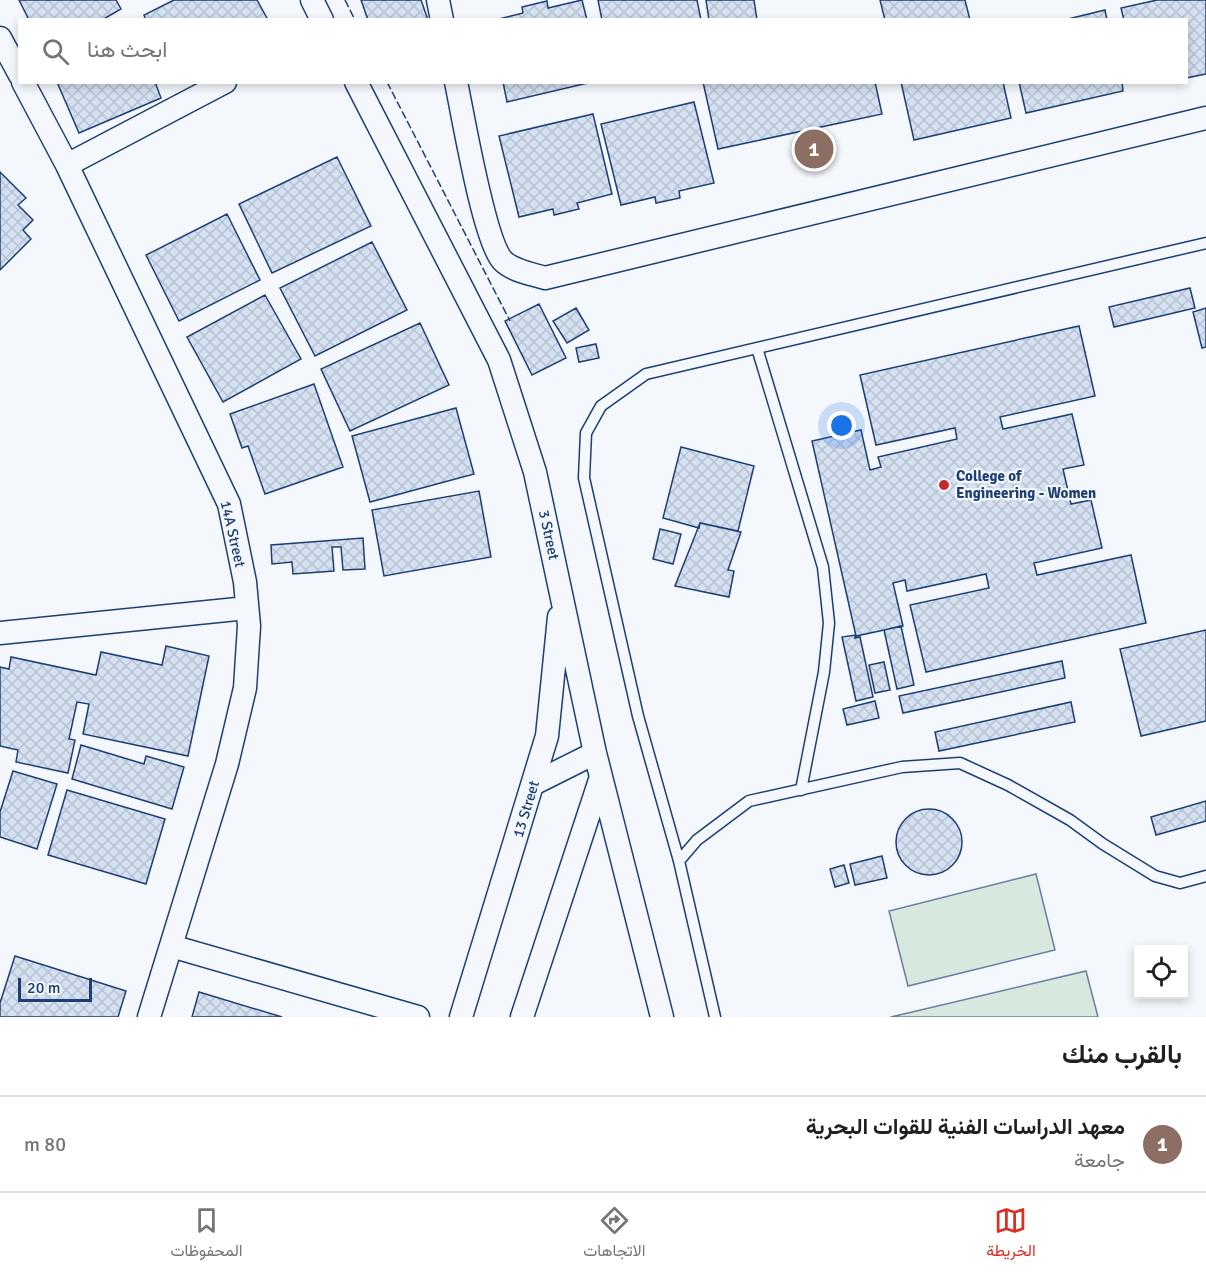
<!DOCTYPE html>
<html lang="ar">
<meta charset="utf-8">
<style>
body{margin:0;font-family:Signika,Vazirmatn,sans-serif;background:#f6f6f6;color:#202124;direction:rtl}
.controls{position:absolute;right:18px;bottom:18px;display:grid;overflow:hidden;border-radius:0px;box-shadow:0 3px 9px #0003}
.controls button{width:54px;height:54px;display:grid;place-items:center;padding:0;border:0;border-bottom:2px solid #e0e0e0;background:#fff;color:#202124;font:30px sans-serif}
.scale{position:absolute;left:18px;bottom:15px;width:74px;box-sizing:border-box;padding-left:6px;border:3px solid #1d3f73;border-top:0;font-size:16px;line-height:21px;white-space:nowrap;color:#1d3f73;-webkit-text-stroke:4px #f4f7fb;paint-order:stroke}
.you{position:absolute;left:842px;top:426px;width:21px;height:21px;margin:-15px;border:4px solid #fff;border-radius:50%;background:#1a73e8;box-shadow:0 0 0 9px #1a73e833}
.badge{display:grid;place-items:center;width:39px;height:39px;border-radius:50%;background:#d93025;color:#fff;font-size:20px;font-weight:700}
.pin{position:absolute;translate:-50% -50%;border:3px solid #fff;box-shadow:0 2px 6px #0006}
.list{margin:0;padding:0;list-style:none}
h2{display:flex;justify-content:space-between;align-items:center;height:78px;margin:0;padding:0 24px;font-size:26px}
h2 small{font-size:20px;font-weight:400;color:#757577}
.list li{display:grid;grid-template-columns:39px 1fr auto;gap:18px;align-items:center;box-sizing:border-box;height:96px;padding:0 24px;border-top:2px solid #e0e0e0}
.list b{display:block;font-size:22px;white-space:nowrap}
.list p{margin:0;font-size:20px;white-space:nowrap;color:#757577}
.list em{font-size:20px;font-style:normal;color:#757577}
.icon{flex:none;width:33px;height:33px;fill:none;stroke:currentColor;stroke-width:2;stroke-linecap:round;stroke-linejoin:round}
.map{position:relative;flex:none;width:1206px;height:1017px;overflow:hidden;direction:ltr}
.search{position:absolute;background:#fff;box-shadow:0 3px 9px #0003;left:18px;right:18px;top:18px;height:66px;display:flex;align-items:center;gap:15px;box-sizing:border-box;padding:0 21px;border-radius:0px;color:#757577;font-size:22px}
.sheet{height:174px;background:#fff}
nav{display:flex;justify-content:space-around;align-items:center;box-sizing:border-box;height:84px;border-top:2px solid #e0e0e0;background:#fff;font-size:16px;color:#757577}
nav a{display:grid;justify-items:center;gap:3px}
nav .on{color:#d93025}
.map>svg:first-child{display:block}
.garden{fill:#d7e8df;stroke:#687fa3;stroke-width:1.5}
.building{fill:url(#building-cross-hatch);stroke:#1d3f73;stroke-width:1.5}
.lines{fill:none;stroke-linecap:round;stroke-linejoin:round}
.service-casing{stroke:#1d3f73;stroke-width:13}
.minor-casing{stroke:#1d3f73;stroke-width:25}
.service{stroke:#f4f7fb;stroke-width:10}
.minor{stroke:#f4f7fb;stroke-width:22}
.fence{stroke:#1d3f73;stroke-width:1.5;stroke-dasharray:8 3;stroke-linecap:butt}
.poi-dot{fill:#c62828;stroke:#f4f7fb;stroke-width:2}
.labels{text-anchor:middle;stroke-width:4.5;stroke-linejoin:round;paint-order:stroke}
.poi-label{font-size:15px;font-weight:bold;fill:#1d3f73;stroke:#f4f7fb;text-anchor:start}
.street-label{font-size:15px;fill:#1d3f73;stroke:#f4f7fb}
</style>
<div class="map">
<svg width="1206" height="1017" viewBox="0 0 1206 1017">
<defs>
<pattern id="building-cross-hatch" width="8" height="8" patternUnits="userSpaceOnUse" patternTransform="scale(1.5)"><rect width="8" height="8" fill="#d5e0f0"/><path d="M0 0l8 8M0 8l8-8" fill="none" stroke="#b6c1d1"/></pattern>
</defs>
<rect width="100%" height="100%" fill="#f4f7fb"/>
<path class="garden" d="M1036,874L1055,950L908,986L889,911Z
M1086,971L1098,1017H890H891Z"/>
<path class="building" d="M19,0H116L121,9L102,20H29Z
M174,0H257L268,20H146L144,15Z
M361,0H421L428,20H368Z
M582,0L587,20H495L523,13L522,7L547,1L548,8Z
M598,0H697L701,20H602Z
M706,0H754L757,20H709Z
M880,0H965L970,20H885Z
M1157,0H1206V74L1186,78V20H1124L1121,8Z
M1105,10L1107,20H1064Z
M57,82H155L161,98L79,133Z
M503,82H592L507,102Z
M703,82H875L882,114L718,149Z
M901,82H1003L1011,118L914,140Z
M1019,82H1122L1123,91L1026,113Z
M694,102L714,183L679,191L680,198L656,203L655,197L621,205L601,124Z
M593,114L612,194L577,203L579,209L554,215L553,209L519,217L499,136Z
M337,157L371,226L272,273L239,204Z
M0,172L26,198L18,205L33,220L23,230L31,239L0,270Z
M227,214L260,280L179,321L146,255Z
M372,242L407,310L315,356L280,288Z
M1190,288L1195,308L1114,327L1109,307Z
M265,295L301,359L223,402L187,337Z
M539,304L566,358L532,375L505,321Z
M576,308L589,330L567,343L553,321Z
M1206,308V347L1202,348L1193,312Z
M420,323L449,385L350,431L321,369Z
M1079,326L1095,396L1000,417L1003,429L1072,414L1084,465L1063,469L1071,504L1091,500L1102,548L1034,563L1037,575L1131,555L1146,623L926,672L910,605L989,588L986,574L907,591L905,580L893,583L903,626L856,636L812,441L861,430L870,470L881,467L878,457L957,439L955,428L876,445L860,375Z
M596,344L599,358L579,362L576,348Z
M314,384L343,467L265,494L248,446L242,448L230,414Z
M456,408L474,474L370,502L352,436Z
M681,447L754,466L738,531L700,523L699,528L663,518Z
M479,491L491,557L384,576L372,510Z
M700,523L741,532L728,570L734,571L729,597L675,586Z
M660,529L681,534L673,564L653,559Z
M363,538L365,569L343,570L341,547H332L334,571L293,574L292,562L272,564L271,545Z
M901,626L914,685L897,689L884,630Z
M1206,630V721L1141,736L1120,649Z
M855,635V638L860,637L873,697L856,701L842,637Z
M166,646L209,656L188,756L83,734L89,704L77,702L69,739L75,740L68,773L16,762L18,750L0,746V667L9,669L11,657L96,675L101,652L162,665Z
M1062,661L1065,678L903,713L899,696Z
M884,662L890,690L875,693L869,665Z
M875,701L879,718L847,725L843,709Z
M1071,702L1075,722L939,751L935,732Z
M81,745L144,764L146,756L184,767L172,809L72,779Z
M13,771L57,784L37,849L0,837V812Z
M67,790L165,819L146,884L48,855Z
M1206,801V821L1156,835L1151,817Z
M896 842a33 33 0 1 1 66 0a33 33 0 1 1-66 0Z
M882,856L887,878L855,885L850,864Z
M844,865L849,883L835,887L830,869Z
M15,956L126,991L118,1017H0V1003Z
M199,992L282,1017H192Z"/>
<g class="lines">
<defs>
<path id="service" d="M757,348L823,567L829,623L824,672L801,790
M679,861L638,716L584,478L586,433L601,406L646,374L1206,243
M715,1017L679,861L697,840L749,801L902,767L960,763L1008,785L1070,820L1103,844L1155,876L1180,883L1206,876"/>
<path id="minor" d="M312,0L322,20
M438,0L442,20
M0,38L20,75
M23,82L67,165L229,504L245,582L249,626L245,688L227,764L149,1017
M356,82L499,360L535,472L595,753L662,1017
M456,82C463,115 484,242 503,261C513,271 532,274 545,278L1206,118
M67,165L225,82
M0,633L247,608
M533,784L595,753
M171,946L418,1017
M461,1017L547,736L559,617
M522,1017L601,777"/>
</defs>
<use href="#service" class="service-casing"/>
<use href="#minor" class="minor-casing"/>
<use href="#service" class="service"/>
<use href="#minor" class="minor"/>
<path class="fence" d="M345,0L355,20
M387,82L510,321"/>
</g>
<circle class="poi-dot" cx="944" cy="485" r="6"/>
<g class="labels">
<g class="poi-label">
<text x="956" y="481">College of<tspan x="956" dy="17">Engineering - Women</tspan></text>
</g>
<g class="street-label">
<text transform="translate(233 534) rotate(77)" y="5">14A Street</text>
<text transform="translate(549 535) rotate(78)" y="5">3 Street</text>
<text transform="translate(526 809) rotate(-73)" y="5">13 Street</text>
</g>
</g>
</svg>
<div class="controls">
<button><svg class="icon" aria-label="locate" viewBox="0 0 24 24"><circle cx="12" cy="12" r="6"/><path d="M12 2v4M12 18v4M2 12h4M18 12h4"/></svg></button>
</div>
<div class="scale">20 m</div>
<div class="you"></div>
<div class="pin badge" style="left:814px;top:149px;background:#8d6e63">1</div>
<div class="search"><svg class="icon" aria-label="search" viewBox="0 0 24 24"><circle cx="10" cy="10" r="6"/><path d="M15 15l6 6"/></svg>ابحث هنا</div>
</div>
<section class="sheet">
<h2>بالقرب منك<small></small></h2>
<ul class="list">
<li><span class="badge" style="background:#8d6e63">1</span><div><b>معهد الدراسات الفنية للقوات البحرية</b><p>جامعة</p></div><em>80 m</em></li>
</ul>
</section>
<nav>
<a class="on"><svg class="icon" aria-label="map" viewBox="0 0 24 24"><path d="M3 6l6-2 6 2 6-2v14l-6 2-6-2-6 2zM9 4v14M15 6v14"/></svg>الخريطة</a>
<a><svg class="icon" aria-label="directions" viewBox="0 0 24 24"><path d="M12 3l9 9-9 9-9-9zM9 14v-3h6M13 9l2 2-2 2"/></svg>الاتجاهات</a>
<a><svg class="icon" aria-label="saved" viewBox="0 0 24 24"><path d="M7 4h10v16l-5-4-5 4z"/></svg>المحفوظات</a>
</nav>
